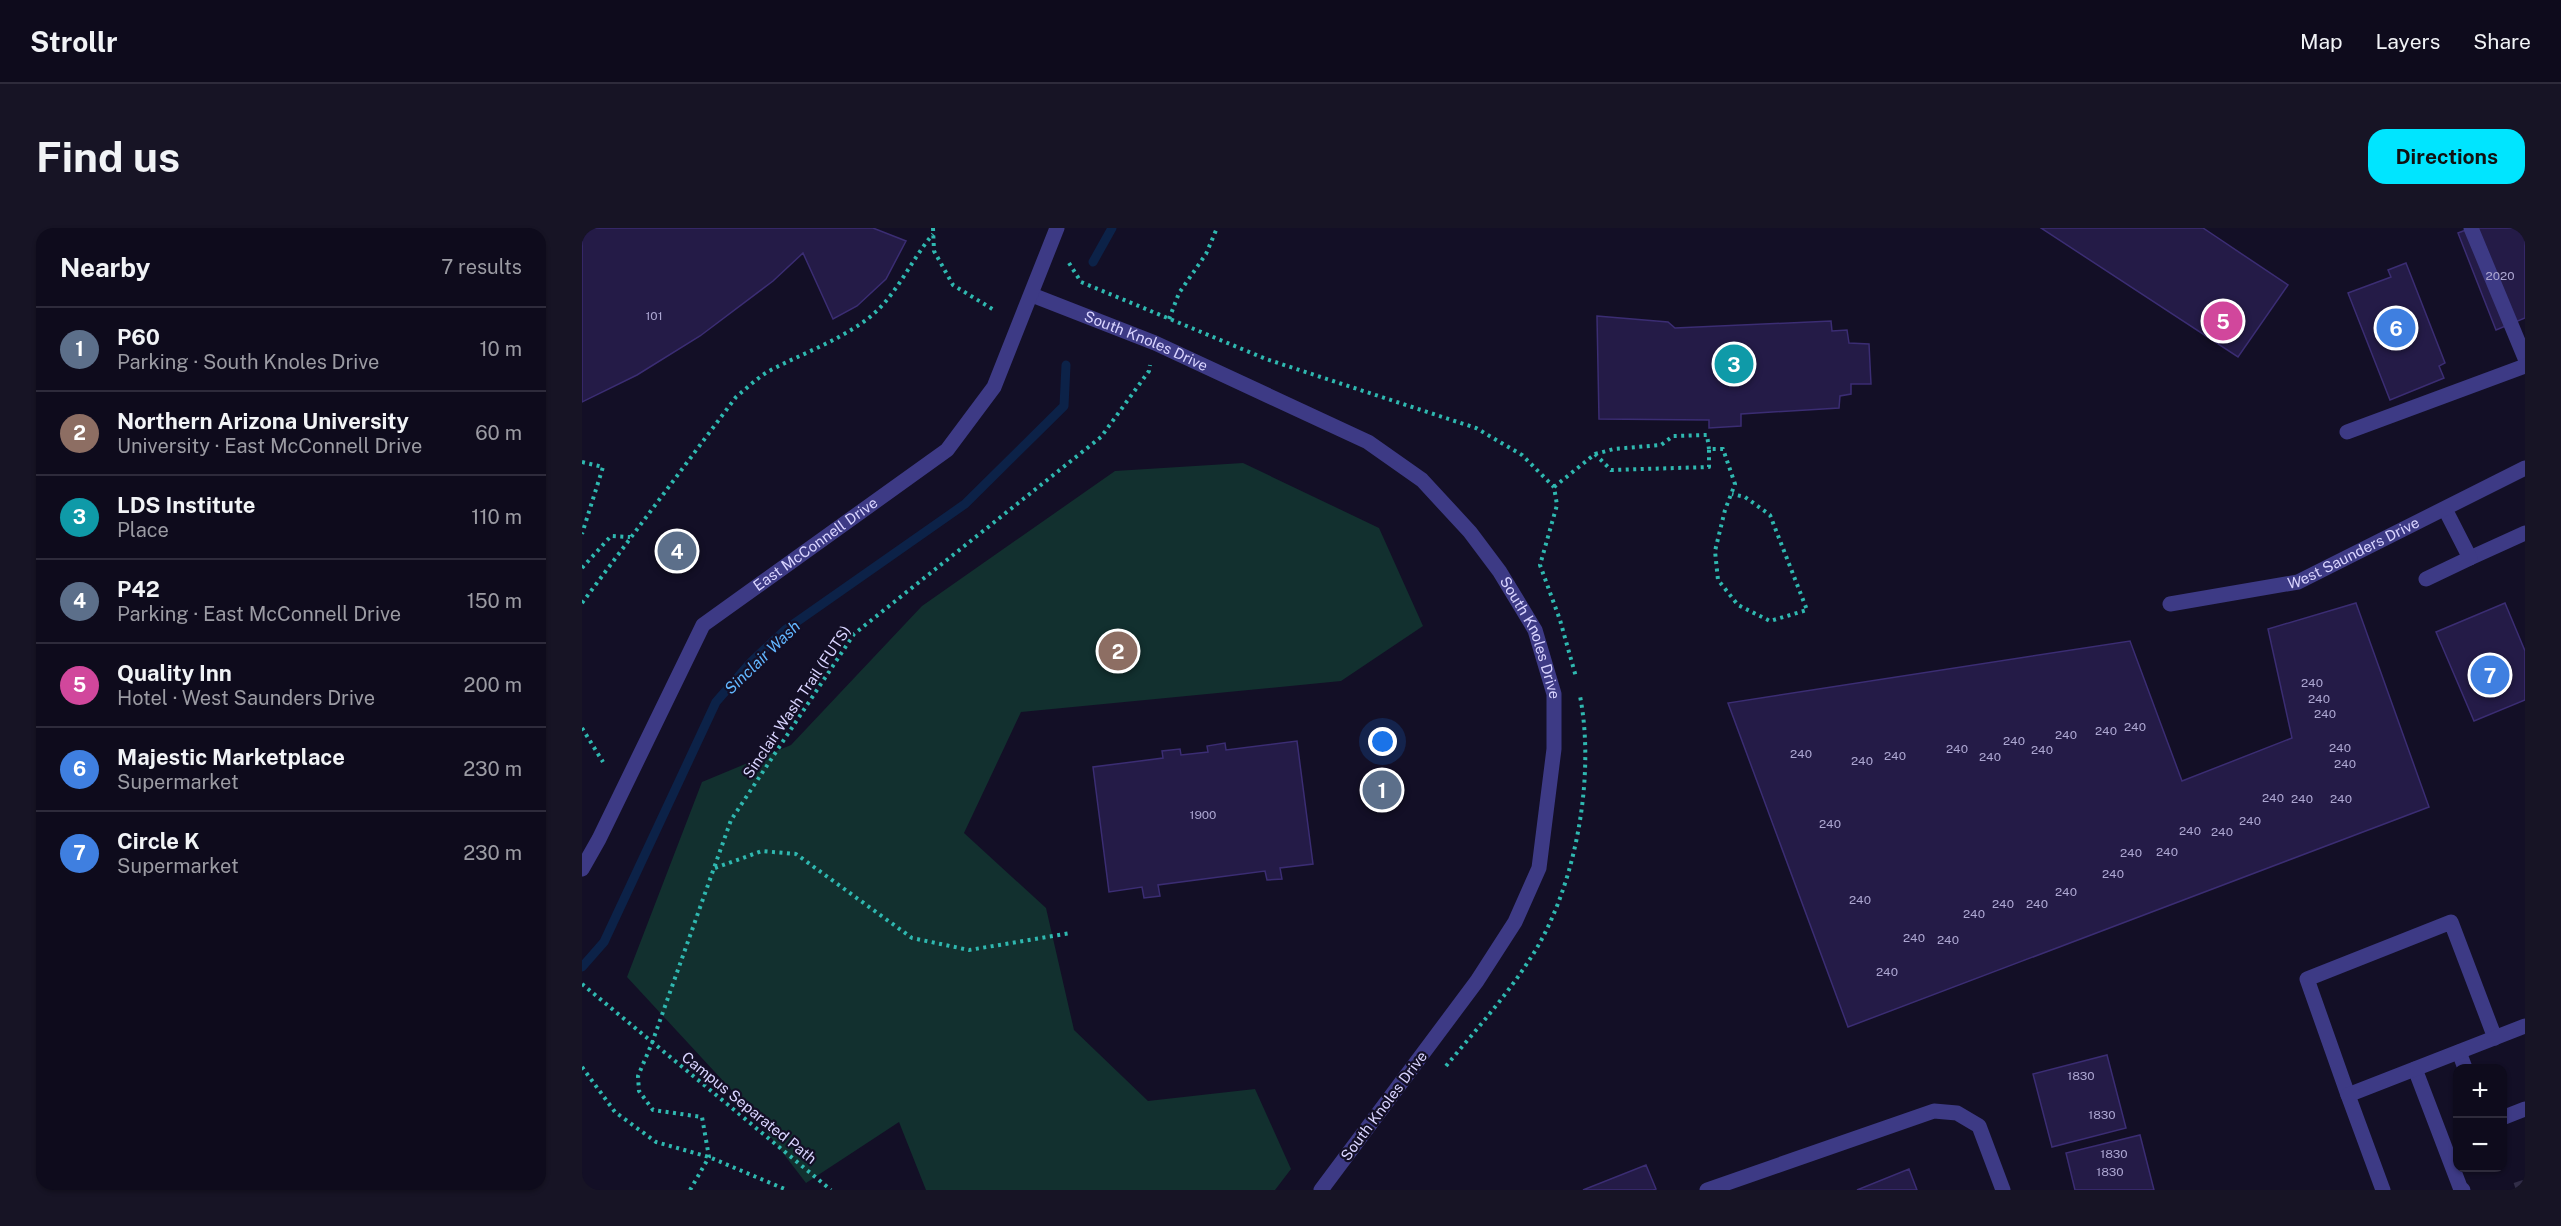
<!DOCTYPE html>
<meta charset="utf-8">
<style>
body{margin:0;font-family:"Public Sans",sans-serif;background:#171425;color:#f1f3f6}
.controls{position:absolute;right:18px;bottom:18px;display:grid;overflow:hidden;border-radius:12px;box-shadow:0 2px 4px #0004}
.controls button{width:54px;height:54px;display:grid;place-items:center;padding:0;border:0;border-bottom:2px solid #2e2b3b;background:#0e0b1c;color:#f1f3f6;font:30px sans-serif}
.you{position:absolute;left:801px;top:514px;width:21px;height:21px;margin:-15px;border:4px solid #fff;border-radius:50%;background:#1a73e8;box-shadow:0 0 0 9px #1a73e833}
.badge{display:grid;place-items:center;width:39px;height:39px;border-radius:50%;background:#00e5ff;color:#fff;font-size:20px;font-weight:700}
.pin{position:absolute;translate:-50% -50%;border:3px solid #fff;box-shadow:0 2px 6px #0006}
.list{margin:0;padding:0;list-style:none}
h2{display:flex;justify-content:space-between;align-items:center;height:78px;margin:0;padding:0 24px;font-size:26px}
h2 small{font-size:20px;font-weight:400;color:#9b9ba3}
.list li{display:grid;grid-template-columns:39px 1fr auto;gap:18px;align-items:center;box-sizing:border-box;height:84px;padding:0 24px;border-top:2px solid #2e2b3b}
.list b{display:block;font-size:22px;white-space:nowrap}
.list p{margin:0;font-size:20px;white-space:nowrap;color:#9b9ba3}
.list em{font-size:20px;font-style:normal;color:#9b9ba3}
.map{position:relative;flex:none;width:1943px;height:962px;overflow:hidden;border-radius:18px}
header{display:flex;align-items:center;gap:36px;box-sizing:border-box;height:84px;padding:0 30px;background:#0e0b1c;border-bottom:2px solid #2e2b3b}
header strong{font-size:28px}
nav{display:flex;gap:33px;margin-inline-start:auto;font-size:21px}
.intro{display:flex;align-items:center;justify-content:space-between;box-sizing:border-box;height:144px;padding:0 36px}
h1{margin:0;font-size:42px}
.button{padding:15px 27px;border-radius:18px;background:#00e5ff;color:#111;font-size:21px;font-weight:700}
main{display:flex;gap:36px;padding:0 36px}
aside{flex:1;background:#0e0b1c;border-radius:18px;box-shadow:0 2px 4px #0004}
.map>svg:first-child{display:block}
.green{fill:#12302f}
.lines{fill:none;stroke-linecap:round;stroke-linejoin:round}
.stream{stroke:#0c2248;stroke-width:9}
.building{fill:#241b47;stroke:#3b2d73;stroke-width:1.5}
.minor-tunnel{stroke:#312d47;stroke-width:15;stroke-dasharray:15 8;stroke-linecap:butt}
.path{stroke:#2fb8b0;stroke-width:4;stroke-dasharray:3 4.5;stroke-linecap:butt}
.minor{stroke:#3d3a85;stroke-width:15}
.labels{text-anchor:middle;stroke-width:4.5;stroke-linejoin:round;paint-order:stroke}
.number-label{font-size:12px;fill:#aca6d1}
.street-label{font-size:15px;fill:#d9d4ff;stroke:#130f26}
.water-label{font-size:16px;font-style:italic;fill:#62b6ff;stroke:#130f26}
</style>
<header>
<strong>Strollr</strong>
<nav><a>Map</a><a>Layers</a><a>Share</a></nav>
</header>
<div class="intro"><h1>Find us</h1><a class="button">Directions</a></div>
<main>
<aside>
<h2>Nearby<small>7 results</small></h2>
<ul class="list">
<li><span class="badge" style="background:#5c6f8a">1</span><div><b>P60</b><p>Parking · South Knoles Drive</p></div><em>10 m</em></li>
<li><span class="badge" style="background:#8d6e63">2</span><div><b>Northern Arizona University</b><p>University · East McConnell Drive</p></div><em>60 m</em></li>
<li><span class="badge" style="background:#0f9aa8">3</span><div><b>LDS Institute</b><p>Place</p></div><em>110 m</em></li>
<li><span class="badge" style="background:#5c6f8a">4</span><div><b>P42</b><p>Parking · East McConnell Drive</p></div><em>150 m</em></li>
<li><span class="badge" style="background:#d1479c">5</span><div><b>Quality Inn</b><p>Hotel · West Saunders Drive</p></div><em>200 m</em></li>
<li><span class="badge" style="background:#3f7fe0">6</span><div><b>Majestic Marketplace</b><p>Supermarket</p></div><em>230 m</em></li>
<li><span class="badge" style="background:#3f7fe0">7</span><div><b>Circle K</b><p>Supermarket</p></div><em>230 m</em></li>
</ul>
</aside>
<div class="map">
<svg width="1943" height="962" viewBox="0 0 1943 962">
<rect width="100%" height="100%" fill="#130f26"/>
<path class="green" d="M661,235L797,300L841,398L759,453L439,484L382,605L464,680L492,802L566,873L673,861L709,941L693,962H344L317,894L224,955L168,882L45,749L120,554L209,517L340,378L533,243Z"/>
<g class="lines">
<path class="stream" d="M511,34L530,0
M0,739L22,714L134,474L169,434L203,402L383,276L482,178L484,137"/>
</g>
<path class="building" d="M0,0H291L324,13L304,51L275,78L251,91L221,25L191,53L118,108L55,147L0,174Z
M1459,0H1621L1706,57L1656,129Z
M1889,0H1943V90L1914,102L1876,5Z
M1824,35L1863,135L1857,138L1862,150L1808,172L1766,65L1809,49L1806,42Z
M1015,88L1086,94L1093,100L1249,93L1250,103L1265,102L1267,115L1287,116L1289,156H1269V166L1258,168L1257,180L1159,186V198L1127,200V192L1017,191Z
M1774,375L1847,579L1266,799L1146,475L1548,413L1600,553L1710,510L1686,401Z
M1923,375L1943,423V472L1892,493L1854,404Z
M715,513L731,636L698,640L700,651L685,652L683,643L576,657L578,668L562,670L560,659L527,664L511,539L581,530L580,523L598,521L599,527L626,524L625,518L643,515L644,522Z
M1525,827L1544,900L1470,919L1451,846Z
M1558,907L1572,962H1493L1484,925Z
M1064,937L1074,961L1071,962H1001Z
M1327,941L1335,962H1275Z"/>
<g class="lines">
<path class="minor-tunnel" d="M1934,962L1943,959"/>
<path class="path" d="M351,0L352,23L371,57L412,82
M487,35L499,54L684,131L894,200L940,227L972,259L975,277L958,337L978,392L994,449
M587,91L597,65L624,26L635,0
M1013,226L1032,221L1079,217L1091,208L1125,207L1127,221
M0,234L21,239L0,306
M972,259L1013,226L1029,242L1127,239V221H1141L1153,256L1143,282L1133,323L1136,352L1156,377L1188,393L1225,382L1188,287L1163,269L1150,266
M0,340L29,308L48,309
M0,375L154,169C165,160 175,150 187,143C219,126 254,114 284,92C314,70 328,33 351,6
M0,500L21,534
M133,640L180,623L214,626L330,710L387,722L489,705
M0,756L249,962
M864,838C892,804 922,771 946,734C993,665 1014,550 998,468
M0,839L33,884L74,914L127,929L205,962
M108,962L127,929L120,889L71,882L57,863L56,848L70,815L149,592L272,406L519,209L567,143L568,137"/>
<g class="minor">
<path d="M1889,0L1943,130"/>
<path id="s1" d="M450,67L573,115L786,214L840,252L888,304L918,344L953,402L972,466V521L957,640L933,694L895,753L739,962"/>
<path d="M1765,204L1943,138"/>
<path d="M1888,330L1943,305"/>
<path d="M1844,351L1888,330L1863,281"/>
<path id="s2" d="M1588,376L1716,354L1943,240"/>
<path id="s3" d="M0,641L17,611L121,397L365,222L412,159L475,0"/>
<path d="M1877,824L1883,840"/>
<path d="M1833,841L1878,959L1881,962"/>
<path d="M1766,867L1725,751L1869,694L1913,810"/>
<path d="M1920,890L1943,881"/>
<path d="M1125,962L1352,883L1375,885L1397,898L1421,962"/>
<path d="M1801,962L1766,867L1943,798"/>
</g>
</g>
<g class="labels">
<g class="number-label">
<text x="1918" y="52">2020</text>
<text x="72" y="92">101</text>
<text x="1730" y="459">240</text>
<text x="1737" y="475">240</text>
<text x="1743" y="490">240</text>
<text x="1553" y="503">240</text>
<text x="1524" y="507">240</text>
<text x="1484" y="511">240</text>
<text x="1432" y="517">240</text>
<text x="1758" y="524">240</text>
<text x="1375" y="525">240</text>
<text x="1460" y="526">240</text>
<text x="1219" y="530">240</text>
<text x="1313" y="532">240</text>
<text x="1408" y="533">240</text>
<text x="1280" y="537">240</text>
<text x="1763" y="540">240</text>
<text x="1691" y="574">240</text>
<text x="1720" y="575">240</text>
<text x="1759" y="575">240</text>
<text x="621" y="591">1900</text>
<text x="1668" y="597">240</text>
<text x="1248" y="600">240</text>
<text x="1608" y="607">240</text>
<text x="1640" y="608">240</text>
<text x="1585" y="628">240</text>
<text x="1549" y="629">240</text>
<text x="1531" y="650">240</text>
<text x="1484" y="668">240</text>
<text x="1278" y="676">240</text>
<text x="1421" y="680">240</text>
<text x="1455" y="680">240</text>
<text x="1392" y="690">240</text>
<text x="1332" y="714">240</text>
<text x="1366" y="716">240</text>
<text x="1305" y="748">240</text>
<text x="1499" y="852">1830</text>
<text x="1520" y="891">1830</text>
<text x="1532" y="930">1830</text>
<text x="1528" y="948">1830</text>
</g>
<g class="street-label">
<text dy="5" stroke="none"><textPath href="#s1" startOffset="123">South Knoles Drive</textPath></text>
<text dy="5" stroke="none"><textPath href="#s3" startOffset="411">East McConnell Drive</textPath></text>
<text dy="5" stroke="none"><textPath href="#s2" startOffset="192">West Saunders Drive</textPath></text>
<text dy="5" stroke="none"><textPath href="#s1" startOffset="627">South Knoles Drive</textPath></text>
<text transform="translate(215 474) rotate(-56)" y="5">Sinclair Wash Trail (FUTS)</text>
<text transform="translate(802 878) rotate(-53)" y="5">South Knoles Drive</text>
<text transform="translate(167 880) rotate(39)" y="5">Campus Separated Path</text>
</g>
<g class="water-label">
<text transform="translate(180 429) rotate(-44)" y="6">Sinclair Wash</text>
</g>
</g>
</svg>
<div class="controls">
<button>+</button>
<button>−</button>
</div>
<div class="you"></div>
<div class="pin badge" style="left:800px;top:562px;background:#5c6f8a">1</div>
<div class="pin badge" style="left:536px;top:423px;background:#8d6e63">2</div>
<div class="pin badge" style="left:1152px;top:136px;background:#0f9aa8">3</div>
<div class="pin badge" style="left:95px;top:323px;background:#5c6f8a">4</div>
<div class="pin badge" style="left:1641px;top:93px;background:#d1479c">5</div>
<div class="pin badge" style="left:1814px;top:100px;background:#3f7fe0">6</div>
<div class="pin badge" style="left:1908px;top:447px;background:#3f7fe0">7</div>
</div>
</main>
